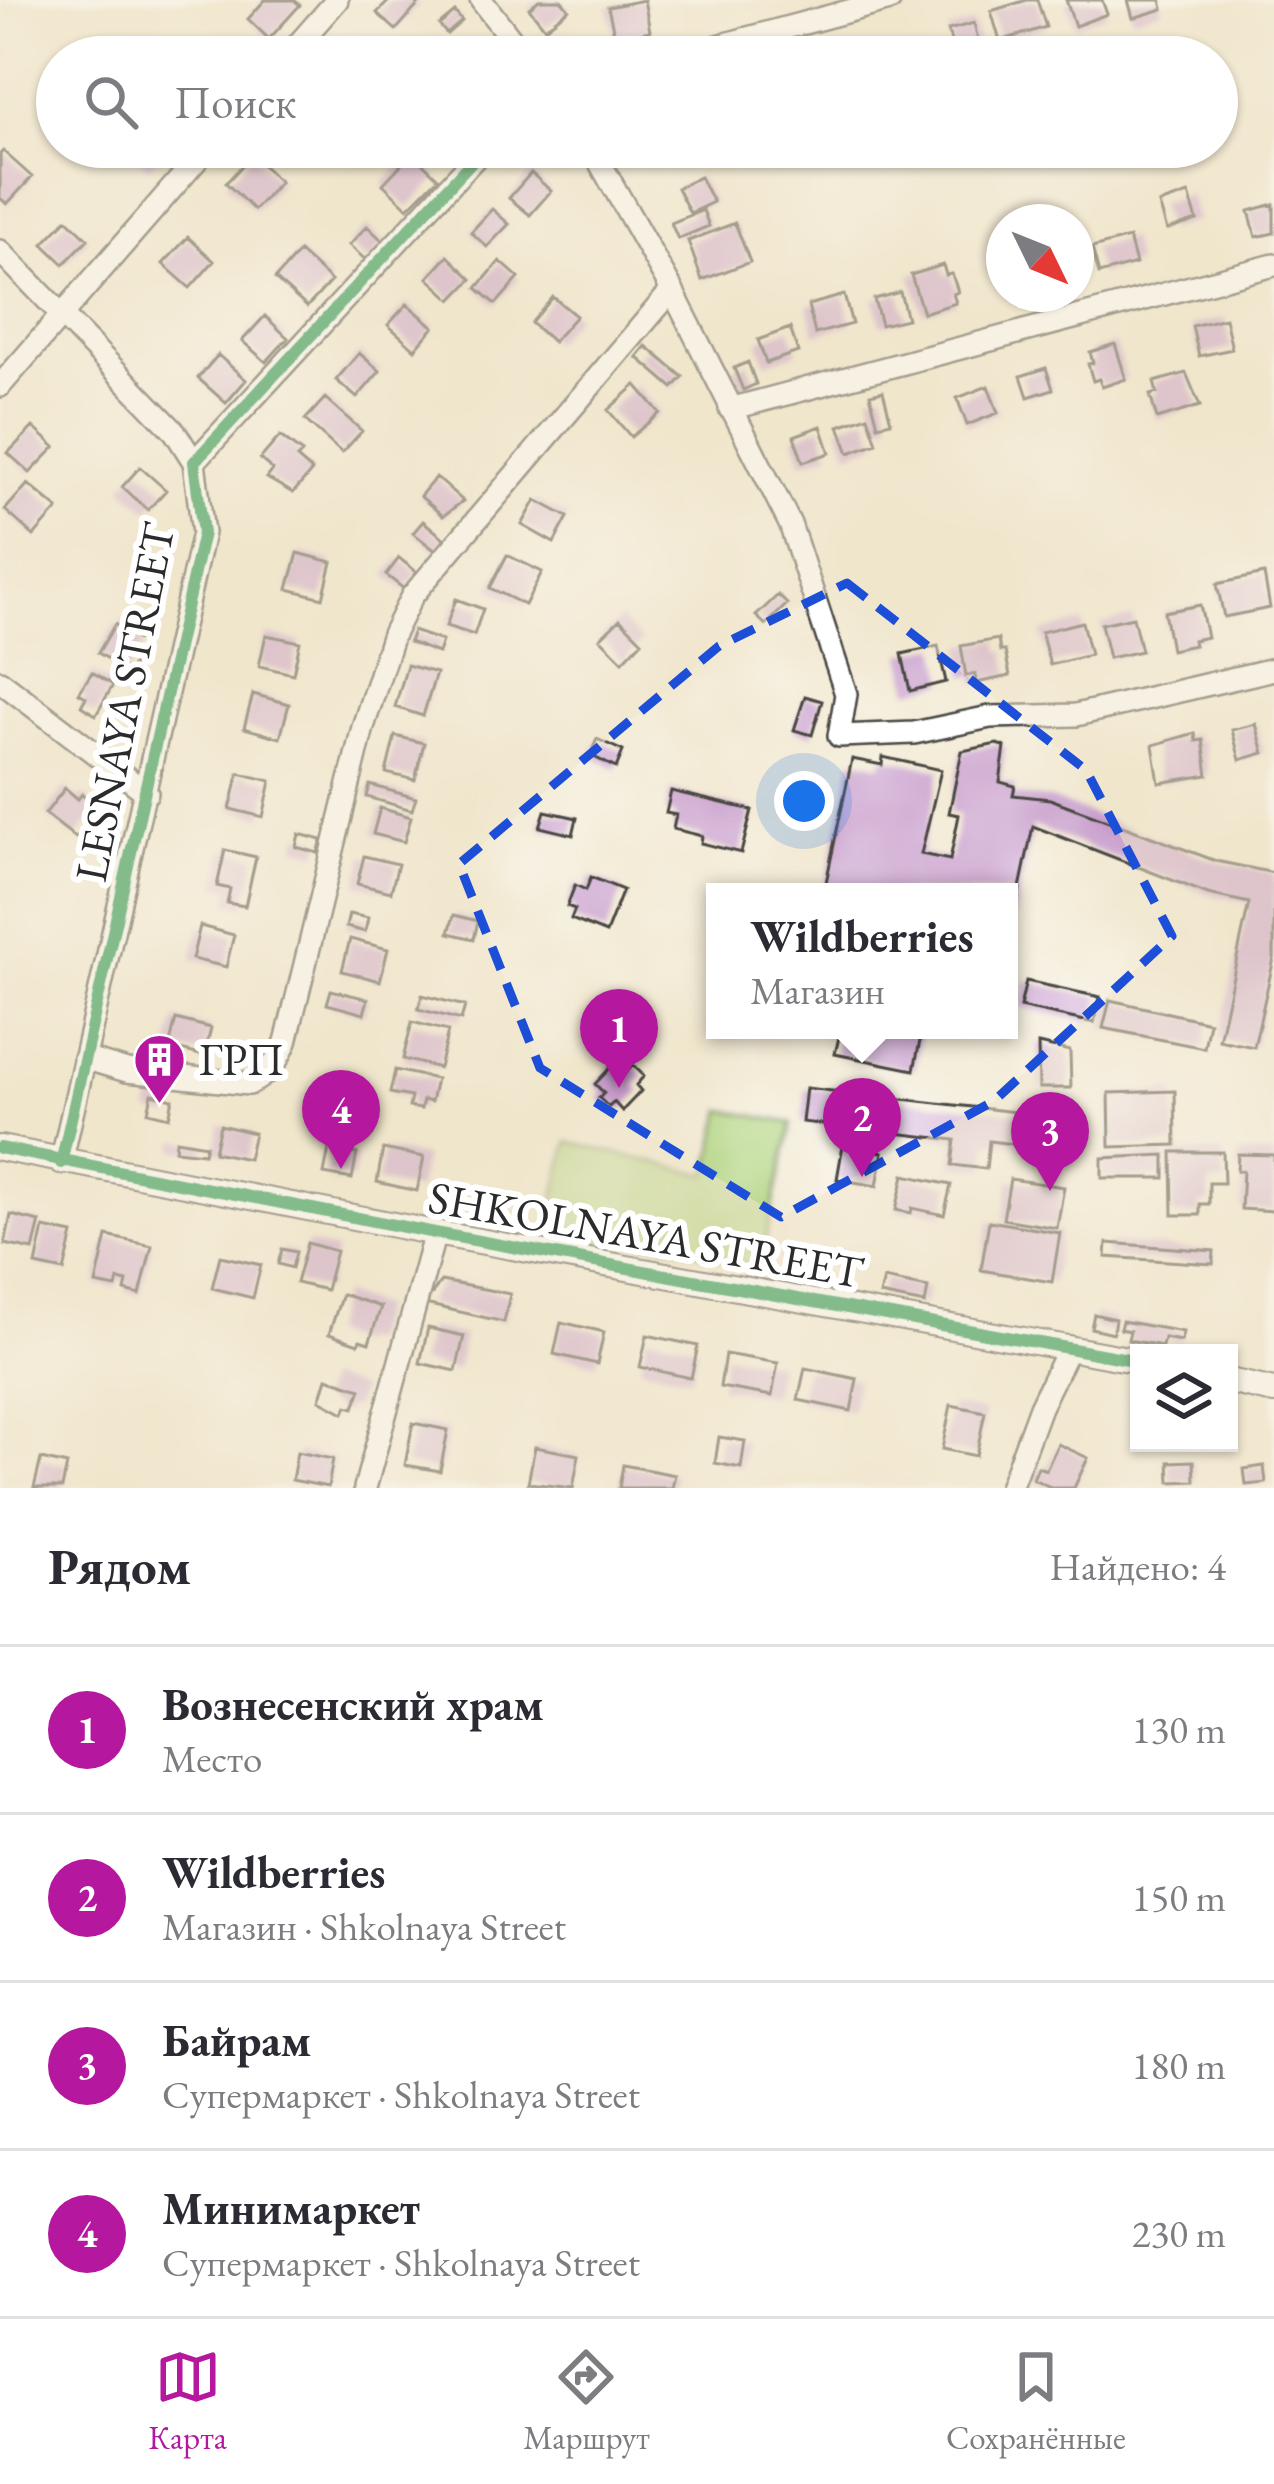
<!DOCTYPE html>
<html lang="ru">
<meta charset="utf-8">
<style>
body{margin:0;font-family:"EB Garamond",serif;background:#f2f2f3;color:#2b2b33}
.controls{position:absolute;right:36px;bottom:36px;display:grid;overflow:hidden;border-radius:0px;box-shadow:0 3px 9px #0004}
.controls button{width:108px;height:108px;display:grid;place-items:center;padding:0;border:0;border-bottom:3px solid #e1e1e2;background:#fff;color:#2b2b33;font:60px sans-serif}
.compass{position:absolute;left:986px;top:204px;width:108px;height:108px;border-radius:50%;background:#fff;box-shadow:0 3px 9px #0004;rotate:133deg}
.you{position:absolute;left:804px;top:801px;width:42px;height:42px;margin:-30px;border:9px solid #fff;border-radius:50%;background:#1a73e8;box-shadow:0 0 0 18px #1a73e833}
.badge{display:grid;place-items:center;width:78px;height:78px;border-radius:50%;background:#b5179e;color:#fff;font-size:39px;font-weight:700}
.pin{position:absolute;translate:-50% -99px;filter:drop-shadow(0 3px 6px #0008)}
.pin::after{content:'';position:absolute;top:63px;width:42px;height:36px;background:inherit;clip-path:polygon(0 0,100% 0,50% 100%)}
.popup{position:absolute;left:706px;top:883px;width:312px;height:156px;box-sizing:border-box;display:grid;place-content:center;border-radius:0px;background:#fff;filter:drop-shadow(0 3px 9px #0005);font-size:39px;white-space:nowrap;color:#7c7c81}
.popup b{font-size:45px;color:#2b2b33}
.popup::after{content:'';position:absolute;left:50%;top:100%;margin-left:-24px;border:24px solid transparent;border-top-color:#fff}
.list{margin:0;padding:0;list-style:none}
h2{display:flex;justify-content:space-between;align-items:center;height:156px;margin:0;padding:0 48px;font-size:51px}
h2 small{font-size:39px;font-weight:400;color:#7c7c81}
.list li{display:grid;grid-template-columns:78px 1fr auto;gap:36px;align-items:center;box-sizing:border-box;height:168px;padding:0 48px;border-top:3px solid #e1e1e2}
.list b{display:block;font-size:45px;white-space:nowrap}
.list p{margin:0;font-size:39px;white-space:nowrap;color:#7c7c81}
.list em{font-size:39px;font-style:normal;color:#7c7c81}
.icon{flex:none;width:66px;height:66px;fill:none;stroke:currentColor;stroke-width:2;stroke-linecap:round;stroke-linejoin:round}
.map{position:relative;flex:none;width:1274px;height:1488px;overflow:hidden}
.search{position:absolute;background:#fff;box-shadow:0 3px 9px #0004;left:36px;right:36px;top:36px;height:132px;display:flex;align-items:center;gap:30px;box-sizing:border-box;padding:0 42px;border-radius:66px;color:#7c7c81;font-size:45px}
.sheet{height:828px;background:#fff}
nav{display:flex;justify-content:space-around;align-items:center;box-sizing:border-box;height:168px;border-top:3px solid #e1e1e2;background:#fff;font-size:33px;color:#7c7c81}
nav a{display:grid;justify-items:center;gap:6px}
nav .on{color:#b5179e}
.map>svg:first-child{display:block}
.green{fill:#afd17a;stroke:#6d7e52;stroke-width:3}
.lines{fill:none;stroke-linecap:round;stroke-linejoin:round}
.stream{stroke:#6bb5e3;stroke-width:4.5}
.building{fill:#c79ccb}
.minor-casing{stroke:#494743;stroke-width:26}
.tertiary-casing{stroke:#494743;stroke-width:28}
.minor{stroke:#fff;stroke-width:21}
.tertiary{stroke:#fff;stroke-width:24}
.cycleway-casing{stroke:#fff;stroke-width:20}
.cycleway{stroke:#00873e;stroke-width:12}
.marked{fill:none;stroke:#1d4ed8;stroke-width:9;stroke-dasharray:24 15;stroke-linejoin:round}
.labels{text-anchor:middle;stroke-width:12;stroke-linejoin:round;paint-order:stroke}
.street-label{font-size:45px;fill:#2b2b2b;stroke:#fff}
.poi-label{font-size:45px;fill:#2b2b2b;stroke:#fff;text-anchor:start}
</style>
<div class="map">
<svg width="1274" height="1488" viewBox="0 0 1274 1488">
<rect width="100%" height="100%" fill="#fff"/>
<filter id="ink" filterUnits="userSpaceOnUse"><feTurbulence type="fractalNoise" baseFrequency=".00833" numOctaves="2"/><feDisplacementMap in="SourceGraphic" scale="24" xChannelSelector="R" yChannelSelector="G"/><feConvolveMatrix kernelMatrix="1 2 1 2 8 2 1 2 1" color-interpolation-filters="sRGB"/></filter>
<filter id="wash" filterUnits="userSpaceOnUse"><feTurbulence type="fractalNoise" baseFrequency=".004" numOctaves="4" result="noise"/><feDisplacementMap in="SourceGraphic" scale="48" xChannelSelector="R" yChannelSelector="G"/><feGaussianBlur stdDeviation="2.7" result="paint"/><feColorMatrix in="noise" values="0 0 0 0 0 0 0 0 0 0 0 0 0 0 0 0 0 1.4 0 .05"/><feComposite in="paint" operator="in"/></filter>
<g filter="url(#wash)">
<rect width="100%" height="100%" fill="#f0e6cc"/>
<path class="green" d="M723,1110L792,1123L759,1268C722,1261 687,1246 649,1244C612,1242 582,1240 546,1233L568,1142L708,1175Z"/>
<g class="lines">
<path class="stream" d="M786,1262L847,1253"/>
</g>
<g id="blocks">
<path class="building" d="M265,0H294L300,5L269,39L248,19Z
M390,0H414L419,4L396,30L377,13Z
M539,0H561L569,9L545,28L529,8Z
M644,0L650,31L615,38L608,7Z
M1027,0H1037L1046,27L1000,41L991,11Z
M1066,0H1102L1107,14L1075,26Z
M1128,0H1161L1163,9L1133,18Z
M455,12L462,21L447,34L439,25Z
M974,23L982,57H955L948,30Z
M214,41L231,57H199Z
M592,44L595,57H571L569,49Z
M124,147H167L149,168Z
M3,151L32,177L7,204L0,198V154Z
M412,153L438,178L408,208L383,184Z
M252,155L280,182L254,210L226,183Z
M531,173L551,191L530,215L509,198Z
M700,177L713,202L690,213L677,188Z
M1189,194L1197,220L1167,230L1159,204Z
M1274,204V233L1256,237L1249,211Z
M492,209L509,224L487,247L471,232Z
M703,210L709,226L678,239L671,223Z
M67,219L88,239L64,264L43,244Z
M735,223L750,262L702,280L688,241Z
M367,226L385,243L368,262L349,245Z
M188,237L214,261L190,288L163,264Z
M1129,238L1136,264L1099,274L1092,248Z
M299,252L331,281L307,307L275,279Z
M448,256L472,279L452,300L428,278Z
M500,261L519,278L496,304L477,288Z
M943,265L946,275L952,274L958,292L953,294L956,303L923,313L911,275Z
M900,292L907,319L881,325L874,299Z
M844,295L852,324L815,334L808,305Z
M553,297L576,316L553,342L531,323Z
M407,304L434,327L415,349L388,325Z
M265,316L288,338L266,362L242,341Z
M1225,318L1232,349L1199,356L1192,326Z
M790,328L798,352L766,363L758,340Z
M1115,344L1126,379L1102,387L1099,379L1093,381L1088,364L1093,363L1090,352Z
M646,346L683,377L673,388L637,357Z
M359,353L380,371L357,398L336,380Z
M218,355L246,380L226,403L198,378Z
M748,362L756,384L743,390L734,368Z
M1046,368L1053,389L1028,397L1021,376Z
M1186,373L1200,406L1157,419L1150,395L1157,393L1154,382Z
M636,385L660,413L631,437L608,410Z
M988,386L998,413L967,425L957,398Z
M883,391L891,422L878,425L870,394Z
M325,398L362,431L342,453L305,420Z
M868,416L877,443L849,453L839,426Z
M821,426L830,453L803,462L794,436Z
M33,427L55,447L30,473L8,453Z
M280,436L302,453L297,458L312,471L293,493L267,478L273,470L260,459Z
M140,467L166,490L148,510L122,487Z
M436,477L463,501L443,516L420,496Z
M28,484L58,509L34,536L5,510Z
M536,500L568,517L554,543L522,525Z
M423,521L446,540L437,552L413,533Z
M298,553L332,562L323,598L288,589Z
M507,555L542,572L525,605L490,588Z
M399,558L418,573L405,590L386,575Z
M1264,574L1270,608L1224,617L1217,584Z
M778,595L787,604L766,625L756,616Z
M456,599L483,609L474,635L446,626Z
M1200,605L1207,637L1193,640L1194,645L1171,650L1164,612Z
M1133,617L1141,651L1109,658L1101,624Z
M125,618L143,628L136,639L144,643L129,671L98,653L115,624L120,627Z
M620,619L642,641L623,661L600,638Z
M1082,622L1090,655L1050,665L1041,632Z
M413,631L442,641L438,653L409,642Z
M266,635L300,642L293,674L259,666Z
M998,639L1000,651H1005L1010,676L976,683L975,674L966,676L961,646Z
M938,646L946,682L910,691L902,654Z
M407,665L436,673L423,716L395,707Z
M92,672L113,685L96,715L81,706L86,697L79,693Z
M253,694L289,704L280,738L244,728Z
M805,696L822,701L812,735L794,730Z
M1256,724L1264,753L1240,760L1232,730Z
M1195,733L1196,741L1203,740L1208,775L1159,783L1153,745Z
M395,736L424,743L415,780L386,773Z
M597,739L623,751L616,768L590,755Z
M997,744L1005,747L1000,782L1015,786L1013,795L1050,799L1216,861L1274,873V958L1254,1047L1219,1040L1249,903L1208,894L1033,826L1011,931L1009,892H824L852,759L882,765L883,757L941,770L921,854L950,860L959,815L949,813L962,751Z
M239,773L271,781L263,817L230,809Z
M370,785L416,798L412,810L367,797Z
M65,788L78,799L82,794L100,808L76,838L45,814Z
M671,791L752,810L741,853L701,843L702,836L673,829L676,815L666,813Z
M380,808L411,817L404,842L373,834Z
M545,811L577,818L573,835L540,827Z
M299,834L322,840L318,853L296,847Z
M225,850L256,857L245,906L227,903L230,889L217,886Z
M364,856L398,864L391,892L357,884Z
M591,877L623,890L606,933L571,919L575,909L567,906L575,885L586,890Z
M349,914L368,918L365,932L346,927Z
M454,915L478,921L474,939L449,933Z
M200,926L234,935L226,967L192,959Z
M350,939L388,949L380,981L342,971Z
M1026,981L1100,997L1094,1023L1020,1007Z
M331,990L368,999L364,1014L327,1004Z
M422,995L465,1006L461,1020L418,1009Z
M1110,1000L1209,1022L1204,1048L1103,1028Z
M176,1019L211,1028L204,1056L169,1047Z
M412,1022L448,1031L439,1068L403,1059Z
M853,1030H892L921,1036L914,1070L835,1054L839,1037L851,1039Z
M1038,1044L1070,1051L1071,1088H1039Z
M614,1064L624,1074L633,1065L644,1076L636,1085L641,1091L622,1111L614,1102L609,1107L599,1098L604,1093L595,1084Z
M395,1070L436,1079L431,1102L423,1100L421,1109L409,1107L411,1097L390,1093Z
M806,1088L1067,1118L1069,1151L989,1141L986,1169L952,1165L955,1140L802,1122Z
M1175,1091L1176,1145L1110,1147L1109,1093Z
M152,1094L173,1099L169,1117L148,1112Z
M220,1125L254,1133L248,1159L214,1152Z
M176,1140L206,1145L204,1153L175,1150Z
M843,1145L883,1152L877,1186L837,1179Z
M329,1148L357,1154L352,1179L324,1174Z
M383,1149L424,1157L417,1191L377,1182Z
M1172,1152H1223L1224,1183H1209V1204H1200V1215H1173Z
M1238,1154L1274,1155V1211L1241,1209L1243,1171H1237Z
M1165,1155V1178H1102V1158Z
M904,1175L951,1185L944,1215L912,1208L911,1213L896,1210Z
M1010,1179L1064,1187L1057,1228L1003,1219Z
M11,1215L40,1222L33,1250L5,1244Z
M989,1221L1060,1233L1052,1282L981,1270Z
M44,1228L73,1234L64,1271L36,1265Z
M107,1236L152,1246L140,1295L125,1291L127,1282L118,1280L116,1288L96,1284Z
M307,1243L336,1251L326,1290L296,1283Z
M1107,1243L1214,1251L1213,1264L1106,1257Z
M282,1249L296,1252L292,1268L278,1264Z
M220,1256L261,1265L253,1298L212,1288Z
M884,1279L928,1288L925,1304L880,1295Z
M441,1281L510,1294L504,1322L425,1304Z
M342,1294L381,1307L369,1343L360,1340L358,1344L329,1334Z
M1094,1314L1115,1319L1113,1333L1091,1328Z
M1122,1321L1183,1332L1181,1341L1164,1338L1162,1346L1128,1340L1130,1331L1120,1329Z
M561,1322L604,1332L597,1364L554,1354Z
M428,1328L464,1336L456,1371L420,1363Z
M647,1335L698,1346L691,1378L640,1367Z
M725,1354L778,1363L772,1396L720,1387Z
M805,1368L857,1379L851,1411L798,1400Z
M327,1378L361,1389L354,1408L347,1406L344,1413L320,1400Z
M951,1405L985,1412L976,1456L942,1449Z
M413,1423L448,1430L440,1471L405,1465Z
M719,1437L745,1441L741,1468L715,1463Z
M1058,1444L1088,1458L1074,1488H1053L1033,1479L1038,1467L1046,1470Z
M535,1447L579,1455L573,1488L528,1483Z
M297,1452L333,1459L328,1487L292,1480Z
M41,1459L67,1465L62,1488H34Z
M1194,1461L1195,1481L1170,1482L1169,1462Z
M623,1465L675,1475L672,1488H619Z
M1264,1466L1266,1483L1246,1485L1244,1469Z"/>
</g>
</g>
<g filter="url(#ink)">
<use href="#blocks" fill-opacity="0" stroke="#494743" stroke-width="3"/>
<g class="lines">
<defs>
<path id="minor" d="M481,0L525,57
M287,57L337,0
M677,57L890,0
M591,147L672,290L790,524L846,694L839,736L914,733L990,717L1076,715L1274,669
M0,251L175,432L194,462
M0,386L208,147
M730,409L1274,265
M0,681L147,793
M84,1058L127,1071L249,1084C269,1074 277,1063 286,1042L363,727L393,634L412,596L672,290
M61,1163L203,533L194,462L485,147
M365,1488L435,1233
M1010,1488L1040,1407L1069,1347"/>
<path id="tertiary" d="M0,1148L435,1233L1139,1361
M1229,1381L1274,1391"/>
</defs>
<use href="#minor" class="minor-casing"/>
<use href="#tertiary" class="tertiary-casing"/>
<use href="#minor" class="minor"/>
<use href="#tertiary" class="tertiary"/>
<defs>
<path id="cycleway" d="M0,1148L435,1233L1139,1361
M61,1163L203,533L194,462L485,147"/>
</defs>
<use href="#cycleway" class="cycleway-casing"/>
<use href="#cycleway" class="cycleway"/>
</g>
</g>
<path d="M0 0H1274V1488H0ZM847,583L1086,770L1172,936L994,1101L781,1217L540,1068L459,864L719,646Z" fill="#f0e6cc" fill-opacity=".55" fill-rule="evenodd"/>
<path class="marked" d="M847,583L1086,770L1172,936L994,1101L781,1217L540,1068L459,864L719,646Z"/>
<defs>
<symbol id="building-pin" viewBox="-11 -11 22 30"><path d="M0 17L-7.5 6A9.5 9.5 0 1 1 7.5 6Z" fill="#b5179e" stroke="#fff"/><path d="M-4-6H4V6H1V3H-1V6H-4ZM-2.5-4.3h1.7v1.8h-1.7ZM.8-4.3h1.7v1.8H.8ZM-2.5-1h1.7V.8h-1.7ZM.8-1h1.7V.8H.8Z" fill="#fff"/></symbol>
</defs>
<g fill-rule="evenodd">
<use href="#building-pin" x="130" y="1030" width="59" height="81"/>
</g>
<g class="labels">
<g class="street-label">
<text transform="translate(124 702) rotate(-79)" y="16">LESNAYA STREET</text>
<text transform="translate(646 1234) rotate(10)" y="16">SHKOLNAYA STREET</text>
</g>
<g class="poi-label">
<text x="199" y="1075">ГРП</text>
</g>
</g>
</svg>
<div class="controls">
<button><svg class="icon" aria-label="layers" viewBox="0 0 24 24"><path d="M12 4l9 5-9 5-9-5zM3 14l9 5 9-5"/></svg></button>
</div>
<svg class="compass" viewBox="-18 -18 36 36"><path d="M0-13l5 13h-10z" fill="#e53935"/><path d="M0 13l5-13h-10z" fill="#7c7c81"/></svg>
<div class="you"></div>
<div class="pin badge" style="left:619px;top:1088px">1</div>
<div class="pin badge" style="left:862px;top:1177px">2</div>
<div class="popup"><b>Wildberries</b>Магазин</div>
<div class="pin badge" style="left:1050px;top:1191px">3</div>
<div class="pin badge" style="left:341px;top:1169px">4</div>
<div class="search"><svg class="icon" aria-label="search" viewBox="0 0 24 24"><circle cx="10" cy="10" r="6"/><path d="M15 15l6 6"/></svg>Поиск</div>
</div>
<section class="sheet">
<h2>Рядом<small>Найдено: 4</small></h2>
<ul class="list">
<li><span class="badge">1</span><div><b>Вознесенский храм</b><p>Место</p></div><em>130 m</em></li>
<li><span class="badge">2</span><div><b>Wildberries</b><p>Магазин · Shkolnaya Street</p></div><em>150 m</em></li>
<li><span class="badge">3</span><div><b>Байрам</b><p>Супермаркет · Shkolnaya Street</p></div><em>180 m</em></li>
<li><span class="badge">4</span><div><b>Минимаркет</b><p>Супермаркет · Shkolnaya Street</p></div><em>230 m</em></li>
</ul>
</section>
<nav>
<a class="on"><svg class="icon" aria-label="map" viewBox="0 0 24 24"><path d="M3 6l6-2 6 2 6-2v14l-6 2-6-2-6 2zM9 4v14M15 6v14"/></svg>Карта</a>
<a><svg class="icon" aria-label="directions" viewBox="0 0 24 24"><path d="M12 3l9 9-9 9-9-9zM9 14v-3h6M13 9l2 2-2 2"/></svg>Маршрут</a>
<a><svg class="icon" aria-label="saved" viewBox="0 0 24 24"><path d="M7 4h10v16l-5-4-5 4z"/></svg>Сохранённые</a>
</nav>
